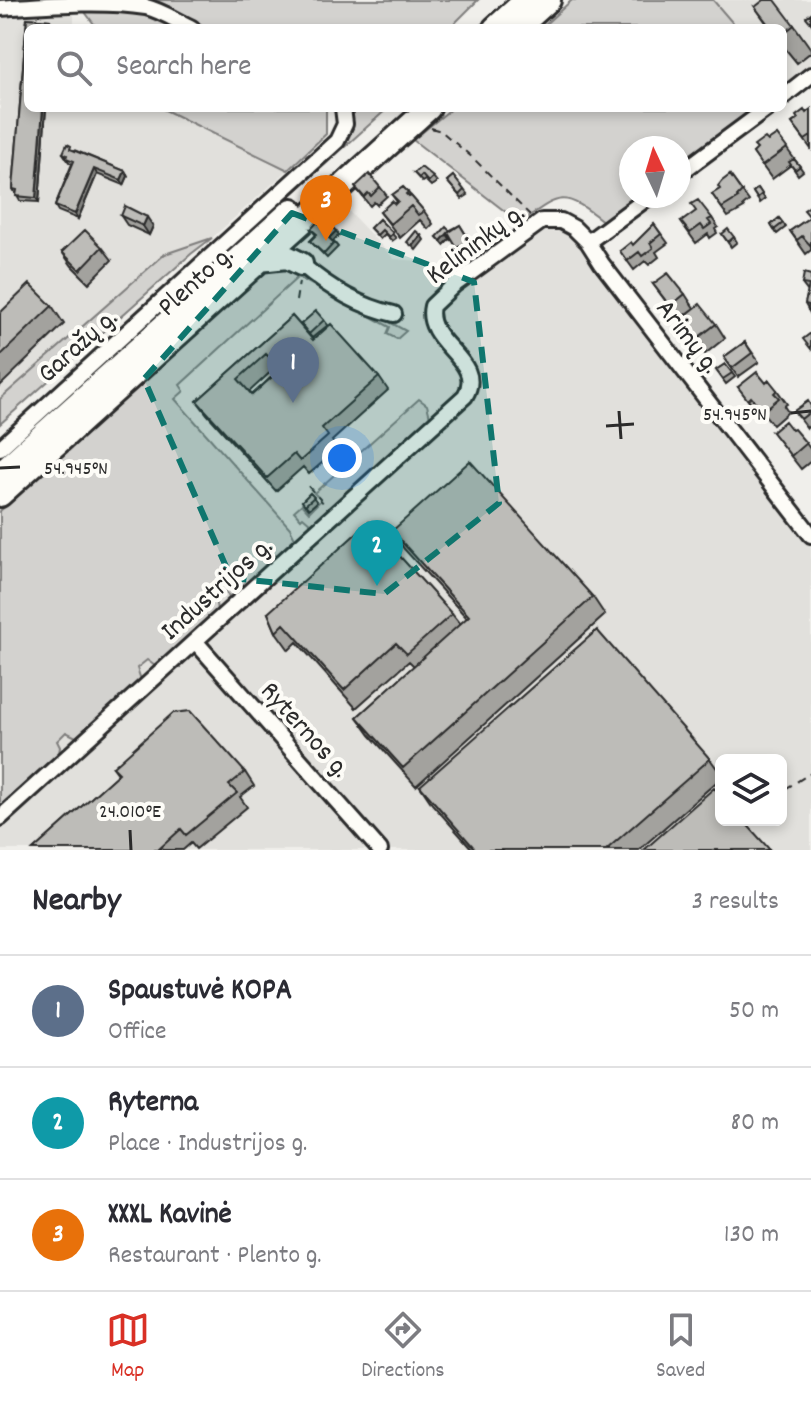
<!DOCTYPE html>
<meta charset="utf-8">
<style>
body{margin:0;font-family:Dekko,sans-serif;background:#f7f7f7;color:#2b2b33}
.controls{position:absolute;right:24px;bottom:24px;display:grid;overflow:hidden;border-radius:12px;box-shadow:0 4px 12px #0003}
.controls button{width:72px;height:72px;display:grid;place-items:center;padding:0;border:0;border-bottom:2px solid #e1e1e2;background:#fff;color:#2b2b33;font:40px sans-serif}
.compass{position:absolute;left:619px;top:136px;width:72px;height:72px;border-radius:50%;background:#fff;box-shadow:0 4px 12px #0003;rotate:356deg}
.you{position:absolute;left:342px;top:458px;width:28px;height:28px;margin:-20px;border:6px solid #fff;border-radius:50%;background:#1a73e8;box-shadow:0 0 0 12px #1a73e833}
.badge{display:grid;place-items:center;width:52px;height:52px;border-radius:50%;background:#d93025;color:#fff;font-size:26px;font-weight:700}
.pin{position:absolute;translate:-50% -66px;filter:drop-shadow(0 2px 4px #0008)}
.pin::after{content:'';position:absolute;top:42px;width:28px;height:24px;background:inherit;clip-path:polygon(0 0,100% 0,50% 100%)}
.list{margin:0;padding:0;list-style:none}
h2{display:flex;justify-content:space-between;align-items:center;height:104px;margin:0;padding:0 32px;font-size:34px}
h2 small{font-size:26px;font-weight:400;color:#7c7c81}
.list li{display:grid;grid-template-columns:52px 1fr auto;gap:24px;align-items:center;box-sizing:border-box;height:112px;padding:0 32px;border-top:2px solid #e1e1e2}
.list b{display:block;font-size:30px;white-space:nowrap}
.list p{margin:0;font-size:26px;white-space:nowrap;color:#7c7c81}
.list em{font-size:26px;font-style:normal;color:#7c7c81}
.icon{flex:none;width:44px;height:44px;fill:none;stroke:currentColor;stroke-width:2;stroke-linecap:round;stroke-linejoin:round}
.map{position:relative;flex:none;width:811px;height:850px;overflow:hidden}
.search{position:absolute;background:#fff;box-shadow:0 4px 12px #0003;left:24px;right:24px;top:24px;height:88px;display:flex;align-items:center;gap:20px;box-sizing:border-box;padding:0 28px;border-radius:12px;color:#7c7c81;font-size:30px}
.sheet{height:440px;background:#fff}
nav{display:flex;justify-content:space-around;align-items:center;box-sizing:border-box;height:112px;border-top:2px solid #e1e1e2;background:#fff;font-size:22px;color:#7c7c81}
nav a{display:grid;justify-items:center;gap:4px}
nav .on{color:#d93025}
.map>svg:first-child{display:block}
.built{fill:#e1e0dc;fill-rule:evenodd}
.green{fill:#d3d2cf;stroke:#7f7e7d;stroke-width:2}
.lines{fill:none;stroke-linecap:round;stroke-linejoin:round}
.minor-casing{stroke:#2b2b2b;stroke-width:20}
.highway-casing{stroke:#2b2b2b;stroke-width:28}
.path{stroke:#2b2b2b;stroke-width:2;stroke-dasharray:8 6;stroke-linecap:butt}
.minor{stroke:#fdfcf7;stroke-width:14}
.highway{stroke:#fdfcf7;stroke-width:22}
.wall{fill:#a3a29e;stroke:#2b2b2b;stroke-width:2;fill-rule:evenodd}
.shaded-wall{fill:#848481;stroke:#2b2b2b;stroke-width:2}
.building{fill:#bdbcb8;stroke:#2b2b2b;stroke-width:2;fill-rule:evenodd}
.marked{fill:#0f766e;fill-opacity:0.2;stroke:#0f766e;stroke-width:6;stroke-dasharray:16 10;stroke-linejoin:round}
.ticks{fill:none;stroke:#2b2b2b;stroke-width:3}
.labels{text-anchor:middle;stroke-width:8;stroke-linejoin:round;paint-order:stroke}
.street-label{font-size:28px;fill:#2b2b2b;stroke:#fdfcf7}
.ticks-label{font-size:20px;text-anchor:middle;fill:#2b2b2b;stroke:#fdfcf7;stroke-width:8;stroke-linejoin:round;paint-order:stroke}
</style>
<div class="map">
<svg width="811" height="850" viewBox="0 0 811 850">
<rect width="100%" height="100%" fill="#f0efeb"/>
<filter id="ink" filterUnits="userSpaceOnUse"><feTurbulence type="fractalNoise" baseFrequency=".0125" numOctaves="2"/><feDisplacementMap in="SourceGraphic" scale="16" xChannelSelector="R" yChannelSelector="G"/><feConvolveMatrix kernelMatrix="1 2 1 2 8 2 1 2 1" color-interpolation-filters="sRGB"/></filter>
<g filter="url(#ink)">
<path class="built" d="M713,0H811V63L786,84L783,80V28H737Z
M74,11V28H28V108H161L288,170L212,238L165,254L0,399V16Z
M340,202L394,259L419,261L451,295L541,230L565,232L575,239L811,542V850H0V511ZM721,760H781V820H721Z"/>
<path class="green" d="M76,0H478L450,28H97Z
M572,0H713L737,28H541Z
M161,108H326V134L288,170Z
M351,108H388L260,223L258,220L346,141L353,118Z
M452,108H756L679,170V148H631V196H642L604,222C563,190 561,193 520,223L413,140Z
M212,238L191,254L0,424V399L142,274L165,254Z
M272,264L285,265L406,331L397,339L387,334L390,327L298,277L180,385L184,391L175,399L290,528L295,538L234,595L229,596L224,591L215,598L217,610L155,666L147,660L137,668L141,680L76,737L66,732L57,741L60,747L59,753L0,806V511Z
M419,399L427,405L430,417L316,521L311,524L303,517L301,519L294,511L302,504L309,512L321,500L314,493Z"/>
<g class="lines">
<defs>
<path id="minor" d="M0,8C47,5 100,0 146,7C162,11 177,21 192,28
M783,97L811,75
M679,174L768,108
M588,242L650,196
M301,264C329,288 358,306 394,314
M0,448L337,141L345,124L343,108
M195,641L380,850
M0,818L465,396C487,360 423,344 432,306L454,285L542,221H561L574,228L588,242L602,264L811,535"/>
<path id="highway" d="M495,28L526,0
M518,28L549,0
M259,260L287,257L301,264
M0,473L292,210
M0,495L429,108"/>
</defs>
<use href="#minor" class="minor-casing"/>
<use href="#highway" class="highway-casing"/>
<path class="path" d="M431,128L441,131L473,158L530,215
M296,301L299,282
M308,486L326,506
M785,789L811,773"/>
<use href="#minor" class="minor"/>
<use href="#highway" class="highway"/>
</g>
<path class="wall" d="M755,7L794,25L811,49V52L797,63L783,46V28H770Z
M27,18L50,20L53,24V28H28V108H46L39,202L20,201L13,189Z
M811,109V149L792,123Z
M777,135L803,171L798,175L791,165L772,179L753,153Z
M74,150L125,171L128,176L124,185L97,174L78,219L58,211L55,206L72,164L69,162L63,153Z
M414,173L433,177L437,182L431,186L425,180L422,182Z
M730,175L749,201L743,206L744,208L728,217L712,194L720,189Z
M453,176L468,195L462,199L447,181Z
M355,187H380L387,196L377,205L374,202L370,206Z
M403,187L424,211L433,224L428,229L420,220L400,238L380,212L397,202L392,195Z
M758,188L765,199L760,203L753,192Z
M811,208V250L806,254L790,231L810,217Z
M121,216L153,226L149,235L127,225Z
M712,218L718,227L715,229L717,233L710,238L708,234L696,243L681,222Z
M779,218L786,227L777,234L771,225Z
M379,219L396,238L392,241L385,234L380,239L370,228Z
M654,224L668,243L656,252L659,257L649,265L645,261L634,270L620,251L633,245Z
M460,225L475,249L463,257L453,241L450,239L444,245L437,237Z
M311,229L339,235L333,241L338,247L327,258L310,241L316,235Z
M722,234L734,237L737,242L731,247Z
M102,247L112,260L89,283L72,266L62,252Z
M811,275V315L805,304L808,292L802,284Z
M653,284L685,294L694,308L679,319Z
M52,306L64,324L0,386V313Z
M292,316L313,340L379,377L388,390L332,441L338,449L309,474L303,467L276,491L207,414L197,401ZM276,367L279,370L252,395L249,392Z
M324,320L328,325L312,338L301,324Z
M680,320L716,324L725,338L705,354Z
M745,342L759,362L738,377L724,357Z
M725,364L735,377L726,384L716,370Z
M766,383L777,390L787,404L784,406L788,412L773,425L761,410L758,413L738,387Z
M811,406V425L807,428L794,411Z
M772,432L806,443L811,450V461L801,469Z
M310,493L317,502L309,509L302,501Z
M392,531L593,597L605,615L416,786L370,735L357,717L414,666L409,661L356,708L297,642L289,650L276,632L268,613L452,614L460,624L467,618L404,549Z
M710,759L721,774V778L639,850H473L432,804L420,786Z
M113,767L245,772L254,786L240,797L247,807L196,849L191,843L183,850H33L118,774Z"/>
<path class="shaded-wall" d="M43,108H46L39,202L36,198Z
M94,169L97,174L78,219L75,214Z
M125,171L128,176L124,185L121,180Z
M147,217L153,226L149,235L143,226Z
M336,231L339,235L332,242L329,238Z
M447,234L450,239L444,245L441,241Z
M421,235L424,240L416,250L412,246Z"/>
<path class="building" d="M764,0H775L794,25L783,34V28H771L755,7Z
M811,13V23L806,17Z
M27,18L50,20V28H28V108H43L36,198L16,196L17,190L13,189Z
M811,109V136L805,140L792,123L798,119L796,116L804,110L806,113Z
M777,135L787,148L762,166L753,153L757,149L754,146L765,138L768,141Z
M67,144L71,146L70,149L125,171L121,180L94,169L75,214L55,206L74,161L66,158L67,155L63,153Z
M794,159L800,166L795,170L789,162Z
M421,167L433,177L428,182L422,175L419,178L414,173Z
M369,174L380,187L371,196L368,193L364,197L355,187Z
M730,175L742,192L737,197L738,198L722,208L712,194L720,189L718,186L722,181Z
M453,176L464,190L459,195L447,181Z
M403,187L408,192L406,194L409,197L411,196L424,211L418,215L411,206L390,224L380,212L392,201L395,204L398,201L392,195Z
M758,188L762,194L757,198L753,192Z
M698,200L712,218L708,220L711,224L704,229L701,225L690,233L681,222L696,211L691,204Z
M125,206L147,217L143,226L121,216Z
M810,206L811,208V246L802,236L797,240L790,231L810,217L804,210Z
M322,217L336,231L329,238L334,243L324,254L310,241L317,234L311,229Z
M779,218L783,223L774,230L771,225Z
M379,219L393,233L389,237L382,230L377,235L370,228Z
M654,224L661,234L650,243L653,248L642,256L639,252L627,261L620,251L631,242L633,245Z
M460,225L469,240L457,248L448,233Z
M446,227L450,231L448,233L450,236L447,234L441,241L437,237Z
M728,229L734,237L728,242L722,234Z
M85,230L102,247L80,270L62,252Z
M416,231L421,235L412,246L407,242Z
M668,273L685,294L670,306L653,284Z
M804,273L811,275V311L808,310L809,305L805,304L809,285L802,284Z
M30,284L52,306L0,356V313Z
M700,304L716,324L695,340L680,320Z
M316,311L324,320L309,334L301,324Z
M292,316L313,340L331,324L379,377L322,428L328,436L300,461L294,454L267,478L197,401ZM266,354L281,369L252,395L238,379Z
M811,333V349L803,339Z
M745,342L752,353L732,368L724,357Z
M725,364L732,373L723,379L716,370Z
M757,372L766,383L769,380L777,390L774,393L779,398L763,411L751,397L748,400L738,387Z
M808,401L811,406V411L801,419L794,411Z
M785,421L792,430L794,429L806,443L791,456L772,432Z
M470,461L593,597L403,768L357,717L469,616L392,531Z
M310,493L314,497L305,505L302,501Z
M369,522L452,614L407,654L396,643L344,690L284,624L276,632L268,613Z
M597,630L710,759L606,850H476L420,786Z
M190,711L245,772L229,785L237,793L186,835L181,829L158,850H33L119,773L113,767L173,713Z
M714,788L721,795V820H743L770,850H644Z"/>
</g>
<path class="marked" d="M292,213L474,282L499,503L384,594L231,578L144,379Z"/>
<path class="ticks" d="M619,411L621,439M791,413L811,411M606,426L634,424M0,468L20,467M130,830L131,850"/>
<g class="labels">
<g class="street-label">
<text transform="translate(474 242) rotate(-37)" y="10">Kelininkų g.</text>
<text transform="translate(194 279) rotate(-42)" y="10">Plento g.</text>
<text transform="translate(690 335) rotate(52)" y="10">Arimų g.</text>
<text transform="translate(76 344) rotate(-42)" y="10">Garažų g.</text>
<text transform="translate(215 587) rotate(-42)" y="10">Industrijos g.</text>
<text transform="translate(307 728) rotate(48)" y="10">Ryternos g.</text>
</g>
</g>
<g class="ticks-label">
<text x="735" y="420">54.945°N</text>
<text x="76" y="474">54.945°N</text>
<text x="130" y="817">24.010°E</text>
</g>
</svg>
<div class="controls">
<button><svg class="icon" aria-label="layers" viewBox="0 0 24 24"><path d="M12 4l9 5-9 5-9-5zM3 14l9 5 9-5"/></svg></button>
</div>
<svg class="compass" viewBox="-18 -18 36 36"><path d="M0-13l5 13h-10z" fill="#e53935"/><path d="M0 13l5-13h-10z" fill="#7c7c81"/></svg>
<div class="you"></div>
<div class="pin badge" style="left:293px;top:403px;background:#5c6f8a">1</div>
<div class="pin badge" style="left:377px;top:586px;background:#0f9aa8">2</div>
<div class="pin badge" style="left:326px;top:241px;background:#e8710a">3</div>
<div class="search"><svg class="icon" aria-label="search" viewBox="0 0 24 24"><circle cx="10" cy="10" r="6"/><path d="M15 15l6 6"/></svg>Search here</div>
</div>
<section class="sheet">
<h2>Nearby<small>3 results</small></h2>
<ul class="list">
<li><span class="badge" style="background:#5c6f8a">1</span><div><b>Spaustuvė KOPA</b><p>Office</p></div><em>50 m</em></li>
<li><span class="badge" style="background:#0f9aa8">2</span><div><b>Ryterna</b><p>Place · Industrijos g.</p></div><em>80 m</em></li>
<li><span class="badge" style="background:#e8710a">3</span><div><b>XXXL Kavinė</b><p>Restaurant · Plento g.</p></div><em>130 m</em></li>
</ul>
</section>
<nav>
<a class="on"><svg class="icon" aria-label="map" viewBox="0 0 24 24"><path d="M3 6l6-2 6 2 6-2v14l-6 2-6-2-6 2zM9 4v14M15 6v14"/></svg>Map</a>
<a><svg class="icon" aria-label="directions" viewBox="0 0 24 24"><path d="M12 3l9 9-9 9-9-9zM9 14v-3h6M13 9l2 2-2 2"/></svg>Directions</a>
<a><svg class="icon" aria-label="saved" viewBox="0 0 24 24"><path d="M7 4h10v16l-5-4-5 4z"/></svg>Saved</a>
</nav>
